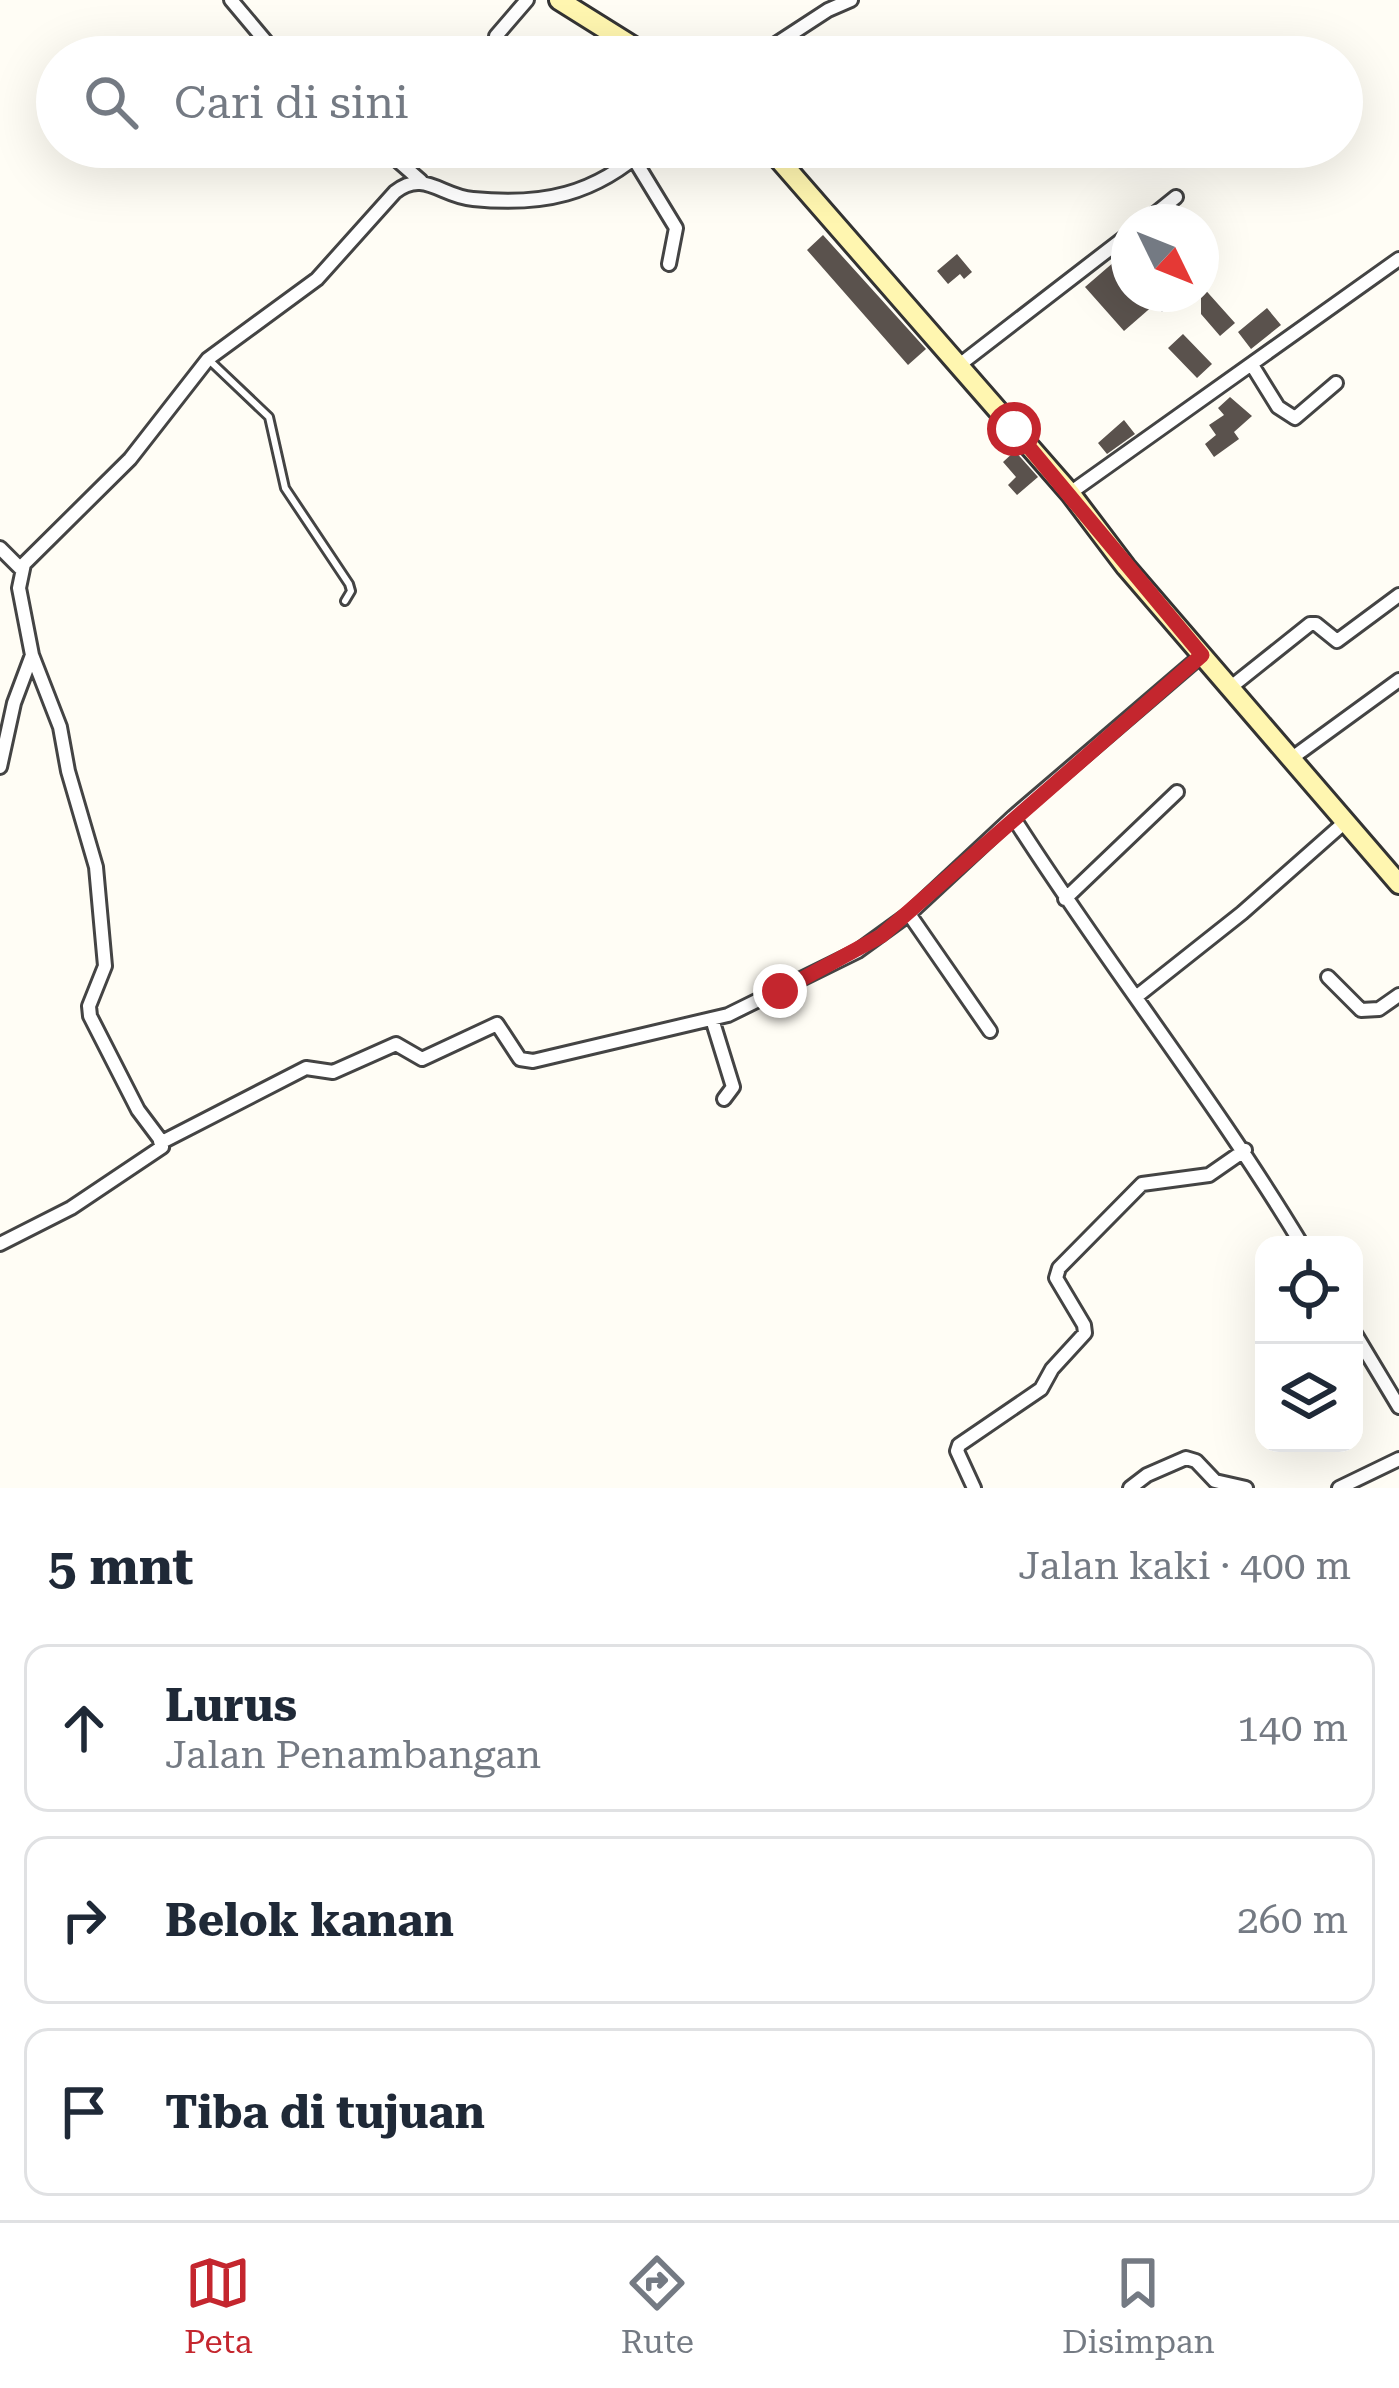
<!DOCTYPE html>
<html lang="id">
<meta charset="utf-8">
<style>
body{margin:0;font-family:"Roboto Serif",serif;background:#f2f2f3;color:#1f2937}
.controls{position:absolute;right:36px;bottom:36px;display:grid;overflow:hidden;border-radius:24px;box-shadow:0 12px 48px #0002}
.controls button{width:108px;height:108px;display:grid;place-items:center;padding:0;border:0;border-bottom:3px solid #e0e1e3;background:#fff;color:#1f2937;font:60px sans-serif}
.compass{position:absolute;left:1111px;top:204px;width:108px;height:108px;border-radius:50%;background:#fff;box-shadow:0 12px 48px #0002;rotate:133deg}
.stop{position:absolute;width:36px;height:36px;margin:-27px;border:9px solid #c4262e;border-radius:50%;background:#fff}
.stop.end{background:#c4262e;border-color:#fff;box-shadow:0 3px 12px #0008}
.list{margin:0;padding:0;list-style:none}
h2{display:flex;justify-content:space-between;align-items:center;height:156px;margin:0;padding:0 48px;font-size:51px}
h2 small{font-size:39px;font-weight:400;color:#747a83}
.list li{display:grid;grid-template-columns:78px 1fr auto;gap:36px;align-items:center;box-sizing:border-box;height:168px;margin:0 24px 24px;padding:0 24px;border:3px solid #e0e1e3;border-radius:24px}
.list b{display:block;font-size:45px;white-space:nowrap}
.list p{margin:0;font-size:39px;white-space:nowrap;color:#747a83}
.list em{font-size:39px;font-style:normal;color:#747a83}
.icon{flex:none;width:66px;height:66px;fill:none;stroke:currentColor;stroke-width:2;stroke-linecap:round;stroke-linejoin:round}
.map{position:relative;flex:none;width:1399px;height:1488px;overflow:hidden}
.search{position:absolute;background:#fff;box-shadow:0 12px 48px #0002;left:36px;right:36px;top:36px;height:132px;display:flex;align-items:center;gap:30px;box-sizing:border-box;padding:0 42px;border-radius:66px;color:#747a83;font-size:45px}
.sheet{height:732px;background:#fff}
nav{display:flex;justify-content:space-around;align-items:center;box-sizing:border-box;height:168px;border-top:3px solid #e0e1e3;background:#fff;font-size:33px;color:#747a83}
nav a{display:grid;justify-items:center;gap:6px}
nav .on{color:#c4262e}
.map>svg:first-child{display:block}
.building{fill:#5a524d}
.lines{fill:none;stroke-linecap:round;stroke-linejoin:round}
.lane-casing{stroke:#444;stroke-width:12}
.street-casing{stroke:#444;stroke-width:18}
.secondary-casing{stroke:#333;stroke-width:24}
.lane{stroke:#fff;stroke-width:6}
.street{stroke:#fff;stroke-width:12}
.secondary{stroke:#fff6b0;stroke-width:18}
.route{stroke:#c4262e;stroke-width:15}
</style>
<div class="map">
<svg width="1399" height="1488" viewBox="0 0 1399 1488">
<rect width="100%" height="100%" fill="#fffdf5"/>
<path class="building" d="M823,235L926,349L908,365L807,250Z
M1129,249V294H1182L1162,312L1155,304L1124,331L1085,287Z
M957,254L972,272L964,279L960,274L948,284L937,271Z
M1201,285L1235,323L1220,336L1201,314Z
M1267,308L1281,325L1251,349L1238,332Z
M1183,334L1212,364L1197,378L1168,348Z
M1230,397L1252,416L1234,432L1239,439L1214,457L1205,444L1216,435L1209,425L1224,415L1218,408Z
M1124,420L1135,434L1107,454L1098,443Z
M1015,451L1038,477L1017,495L1008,485L1016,477L1003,462Z"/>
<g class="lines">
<defs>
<path id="lane" d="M208,359L269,417L285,488L349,584L351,591L345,601"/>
<path id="street" d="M231,0L279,57
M496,36L527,0
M756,57L828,10L851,0
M382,147L421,181
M634,159L676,228L669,264
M1145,222L1176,197
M1252,365L1278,407L1295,418L1336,383
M958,366L1129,234
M1070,493L1399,259
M0,548L22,570
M32,655L60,727L68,771L96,867L105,966L89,1006L90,1016L138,1110L162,1142L306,1068L333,1072L396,1044L422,1059L497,1024L520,1059L533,1061L728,1015L858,951L909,914L1013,817L1202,655
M1231,687L1310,624H1316L1337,641L1399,595
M1292,758L1399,680
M0,767L14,703L32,655L19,588L24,564L130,459L208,359L317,279L395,192C424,169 442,197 473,199C542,206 595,195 647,147
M1013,817C1105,962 1213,1097 1302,1245
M1065,899L1177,792
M909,914L990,1031
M1328,977L1361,1010L1379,1009L1399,995
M1136,997L1242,913L1345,822
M712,1019L733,1087L724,1099
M0,1244L71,1208L162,1147L160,1141
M1354,1332L1399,1407
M974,1488L957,1451L959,1445L1041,1389L1052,1369L1085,1333L1084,1325L1056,1278L1059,1268L1142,1184L1209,1175L1245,1150
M1130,1488L1147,1475L1186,1458L1196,1461L1215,1481L1246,1488
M1339,1488L1399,1459"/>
<path id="secondary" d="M559,0L650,57
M768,147L1070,493L1126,567L1399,884"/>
</defs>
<use href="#lane" class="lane-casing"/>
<use href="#street" class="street-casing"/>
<use href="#secondary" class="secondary-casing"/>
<use href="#lane" class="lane"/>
<use href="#street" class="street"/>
<use href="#secondary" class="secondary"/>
</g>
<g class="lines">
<path class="route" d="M780,991L881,936L1202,655L1014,429"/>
</g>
</svg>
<div class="controls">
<button><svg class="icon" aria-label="locate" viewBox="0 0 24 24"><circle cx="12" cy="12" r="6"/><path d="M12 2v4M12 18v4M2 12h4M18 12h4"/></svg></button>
<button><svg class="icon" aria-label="layers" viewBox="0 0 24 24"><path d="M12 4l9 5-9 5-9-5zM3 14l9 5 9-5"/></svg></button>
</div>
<svg class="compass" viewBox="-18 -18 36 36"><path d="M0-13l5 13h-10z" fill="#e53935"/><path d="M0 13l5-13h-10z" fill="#747a83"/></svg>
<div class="stop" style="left:1014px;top:429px"></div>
<div class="stop end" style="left:780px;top:991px"></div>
<div class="search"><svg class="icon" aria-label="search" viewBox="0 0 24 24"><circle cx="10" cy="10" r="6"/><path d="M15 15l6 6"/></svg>Cari di sini</div>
</div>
<section class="sheet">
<h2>5 mnt<small>Jalan kaki · 400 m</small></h2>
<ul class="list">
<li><svg class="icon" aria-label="ahead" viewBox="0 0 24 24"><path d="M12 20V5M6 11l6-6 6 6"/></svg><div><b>Lurus</b><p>Jalan Penambangan</p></div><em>140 m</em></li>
<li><svg class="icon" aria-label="right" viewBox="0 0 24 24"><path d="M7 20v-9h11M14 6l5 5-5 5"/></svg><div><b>Belok kanan</b></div><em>260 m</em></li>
<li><svg class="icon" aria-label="arrive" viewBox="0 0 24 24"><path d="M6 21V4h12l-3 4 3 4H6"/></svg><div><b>Tiba di tujuan</b></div></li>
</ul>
</section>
<nav>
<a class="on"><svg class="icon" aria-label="map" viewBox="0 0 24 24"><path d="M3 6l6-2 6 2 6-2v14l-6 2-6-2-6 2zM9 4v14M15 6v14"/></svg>Peta</a>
<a><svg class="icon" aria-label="directions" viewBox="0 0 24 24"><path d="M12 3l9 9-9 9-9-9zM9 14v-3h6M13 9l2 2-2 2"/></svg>Rute</a>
<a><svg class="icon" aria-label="saved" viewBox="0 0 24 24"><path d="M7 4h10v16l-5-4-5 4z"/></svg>Disimpan</a>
</nav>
